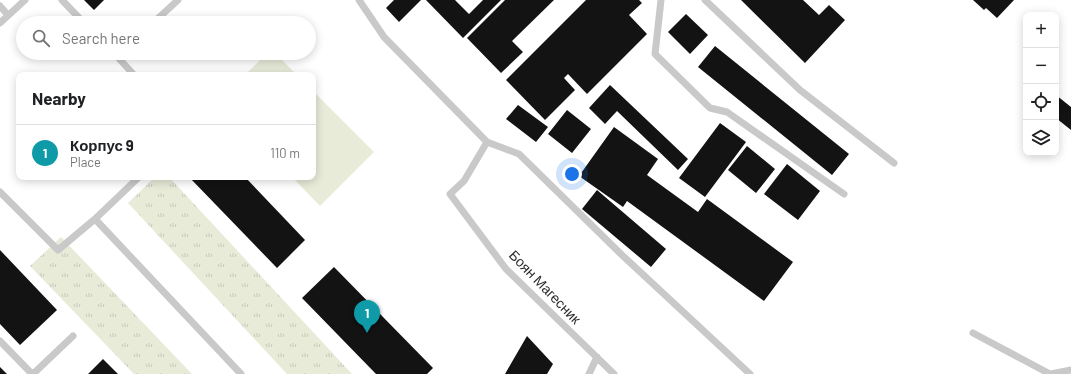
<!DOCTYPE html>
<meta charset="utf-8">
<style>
body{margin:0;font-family:Barlow,sans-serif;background:#f6f6f6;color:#202124}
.controls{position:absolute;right:12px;top:12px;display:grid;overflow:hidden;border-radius:8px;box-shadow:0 2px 10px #0003}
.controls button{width:36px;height:36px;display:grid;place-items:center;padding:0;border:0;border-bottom:1px solid #e0e0e0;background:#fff;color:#202124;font:20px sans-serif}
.you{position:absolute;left:572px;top:174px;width:14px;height:14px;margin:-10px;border:3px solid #fff;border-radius:50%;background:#1a73e8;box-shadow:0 0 0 6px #1a73e833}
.badge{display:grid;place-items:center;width:26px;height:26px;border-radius:50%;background:#7c3aed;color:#fff;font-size:13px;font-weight:700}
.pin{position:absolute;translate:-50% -33px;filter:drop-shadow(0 1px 2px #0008)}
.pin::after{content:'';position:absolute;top:21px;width:14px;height:12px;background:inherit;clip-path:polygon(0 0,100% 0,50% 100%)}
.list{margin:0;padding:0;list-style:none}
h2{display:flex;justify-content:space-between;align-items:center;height:52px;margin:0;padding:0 16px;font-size:17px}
h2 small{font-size:13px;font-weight:400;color:#757577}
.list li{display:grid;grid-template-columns:26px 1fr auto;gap:12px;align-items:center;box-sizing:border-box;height:56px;padding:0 16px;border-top:1px solid #e0e0e0}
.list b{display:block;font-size:15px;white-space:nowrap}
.list p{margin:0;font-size:13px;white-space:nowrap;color:#757577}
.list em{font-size:13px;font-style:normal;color:#757577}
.icon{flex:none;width:22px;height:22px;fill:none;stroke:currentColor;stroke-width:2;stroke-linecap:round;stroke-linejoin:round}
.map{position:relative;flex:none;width:1071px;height:374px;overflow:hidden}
.search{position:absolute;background:#fff;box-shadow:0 2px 10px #0003;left:16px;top:16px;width:300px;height:44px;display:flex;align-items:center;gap:10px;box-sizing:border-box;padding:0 14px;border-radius:22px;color:#757577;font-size:15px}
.panel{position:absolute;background:#fff;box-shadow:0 2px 10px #0003;left:16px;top:72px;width:300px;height:108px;border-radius:8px}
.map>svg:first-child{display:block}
.grass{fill:url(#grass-tufts)}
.pitch{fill:#e7ebd8}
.building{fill:#131313}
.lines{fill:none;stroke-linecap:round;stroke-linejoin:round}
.lane{stroke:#c9c9c9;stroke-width:7}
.labels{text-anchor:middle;stroke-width:4;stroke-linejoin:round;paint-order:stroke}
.street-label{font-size:14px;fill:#2c2c2c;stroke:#fff}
</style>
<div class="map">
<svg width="1071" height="374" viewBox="0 0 1071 374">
<defs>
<pattern id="grass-tufts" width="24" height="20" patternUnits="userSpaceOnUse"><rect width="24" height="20" fill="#e7ebd8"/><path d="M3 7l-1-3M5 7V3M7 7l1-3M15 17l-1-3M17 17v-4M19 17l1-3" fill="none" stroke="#c6caba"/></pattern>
</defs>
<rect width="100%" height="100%" fill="#fff"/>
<path class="grass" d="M155,177H169L352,374H287L128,203Z
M61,237L192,374H134L30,266Z"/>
<path class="pitch" d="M267,53H275L297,75H245Z
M313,91L374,152L320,206L292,177H313Z"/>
<path class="building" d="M84,0H104L94,10Z
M394,0H421L399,22L386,8Z
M426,0H455L469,14L483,0H501L463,38Z
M505,0H554L512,41L523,52L501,73L467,38Z
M586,0H639L642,3L629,15L647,34L587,94L568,74L564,78L575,90L545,120L506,80Z
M741,0H803L819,15L829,5L845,20L805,63Z
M973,0H1014L997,18L986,8L984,10Z
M686,14L708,35L690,54L668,32Z
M715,46L849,154L832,175L698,67Z
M610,85L688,159L678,170L617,111L605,124L589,108Z
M1056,95L1071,107V130L1056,118Z
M518,105L548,127L536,142L506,119Z
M567,110L591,129L572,153L548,134Z
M720,123L746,142L705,197L679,178Z
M614,127L658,159L647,175L698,212L707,199L793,262L764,301L627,201L623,207L579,176Z
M747,146L775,169L756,193L728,170Z
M787,164L820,191L798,220L764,194Z
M189,177H245L305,240L277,268Z
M597,190L666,249L651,267L582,209Z
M0,250L57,310L20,345L0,324Z
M334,267L433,368L427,374H376L302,298Z
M527,336L553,364L547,374H505Z
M103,359L118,374H88Z
M0,367L7,374H0Z"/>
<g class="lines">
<path class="lane" d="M62,0L84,23
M359,0L384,37L487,142L464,181L450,194L506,269L614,374
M661,0L655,54L710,108L727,112L844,194
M705,0L800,90L894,163
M0,6L8,15
M0,23L25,0
M153,23L178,0
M114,53L134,75
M487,142L519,154L623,256L750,374
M139,177L95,219L241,374
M0,192L58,250L95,219
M973,333L1050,374
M0,341L32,374
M33,374L73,336
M589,374L597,357
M1051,374L1071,370"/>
</g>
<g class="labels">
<g class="street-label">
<text transform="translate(545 287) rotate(46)" y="5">Боян Магесник</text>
</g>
</g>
</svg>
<div class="controls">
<button>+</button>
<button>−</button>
<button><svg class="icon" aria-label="locate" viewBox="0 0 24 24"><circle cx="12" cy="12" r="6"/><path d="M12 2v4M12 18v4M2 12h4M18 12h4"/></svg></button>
<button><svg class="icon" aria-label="layers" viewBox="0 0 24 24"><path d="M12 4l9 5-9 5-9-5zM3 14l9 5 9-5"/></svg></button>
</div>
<div class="you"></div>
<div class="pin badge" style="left:367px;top:333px;background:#0f9aa8">1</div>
<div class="search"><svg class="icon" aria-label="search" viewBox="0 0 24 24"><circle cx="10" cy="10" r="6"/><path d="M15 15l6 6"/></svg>Search here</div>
<section class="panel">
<h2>Nearby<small></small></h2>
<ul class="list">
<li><span class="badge" style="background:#0f9aa8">1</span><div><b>Корпус 9</b><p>Place</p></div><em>110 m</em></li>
</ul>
</section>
</div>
